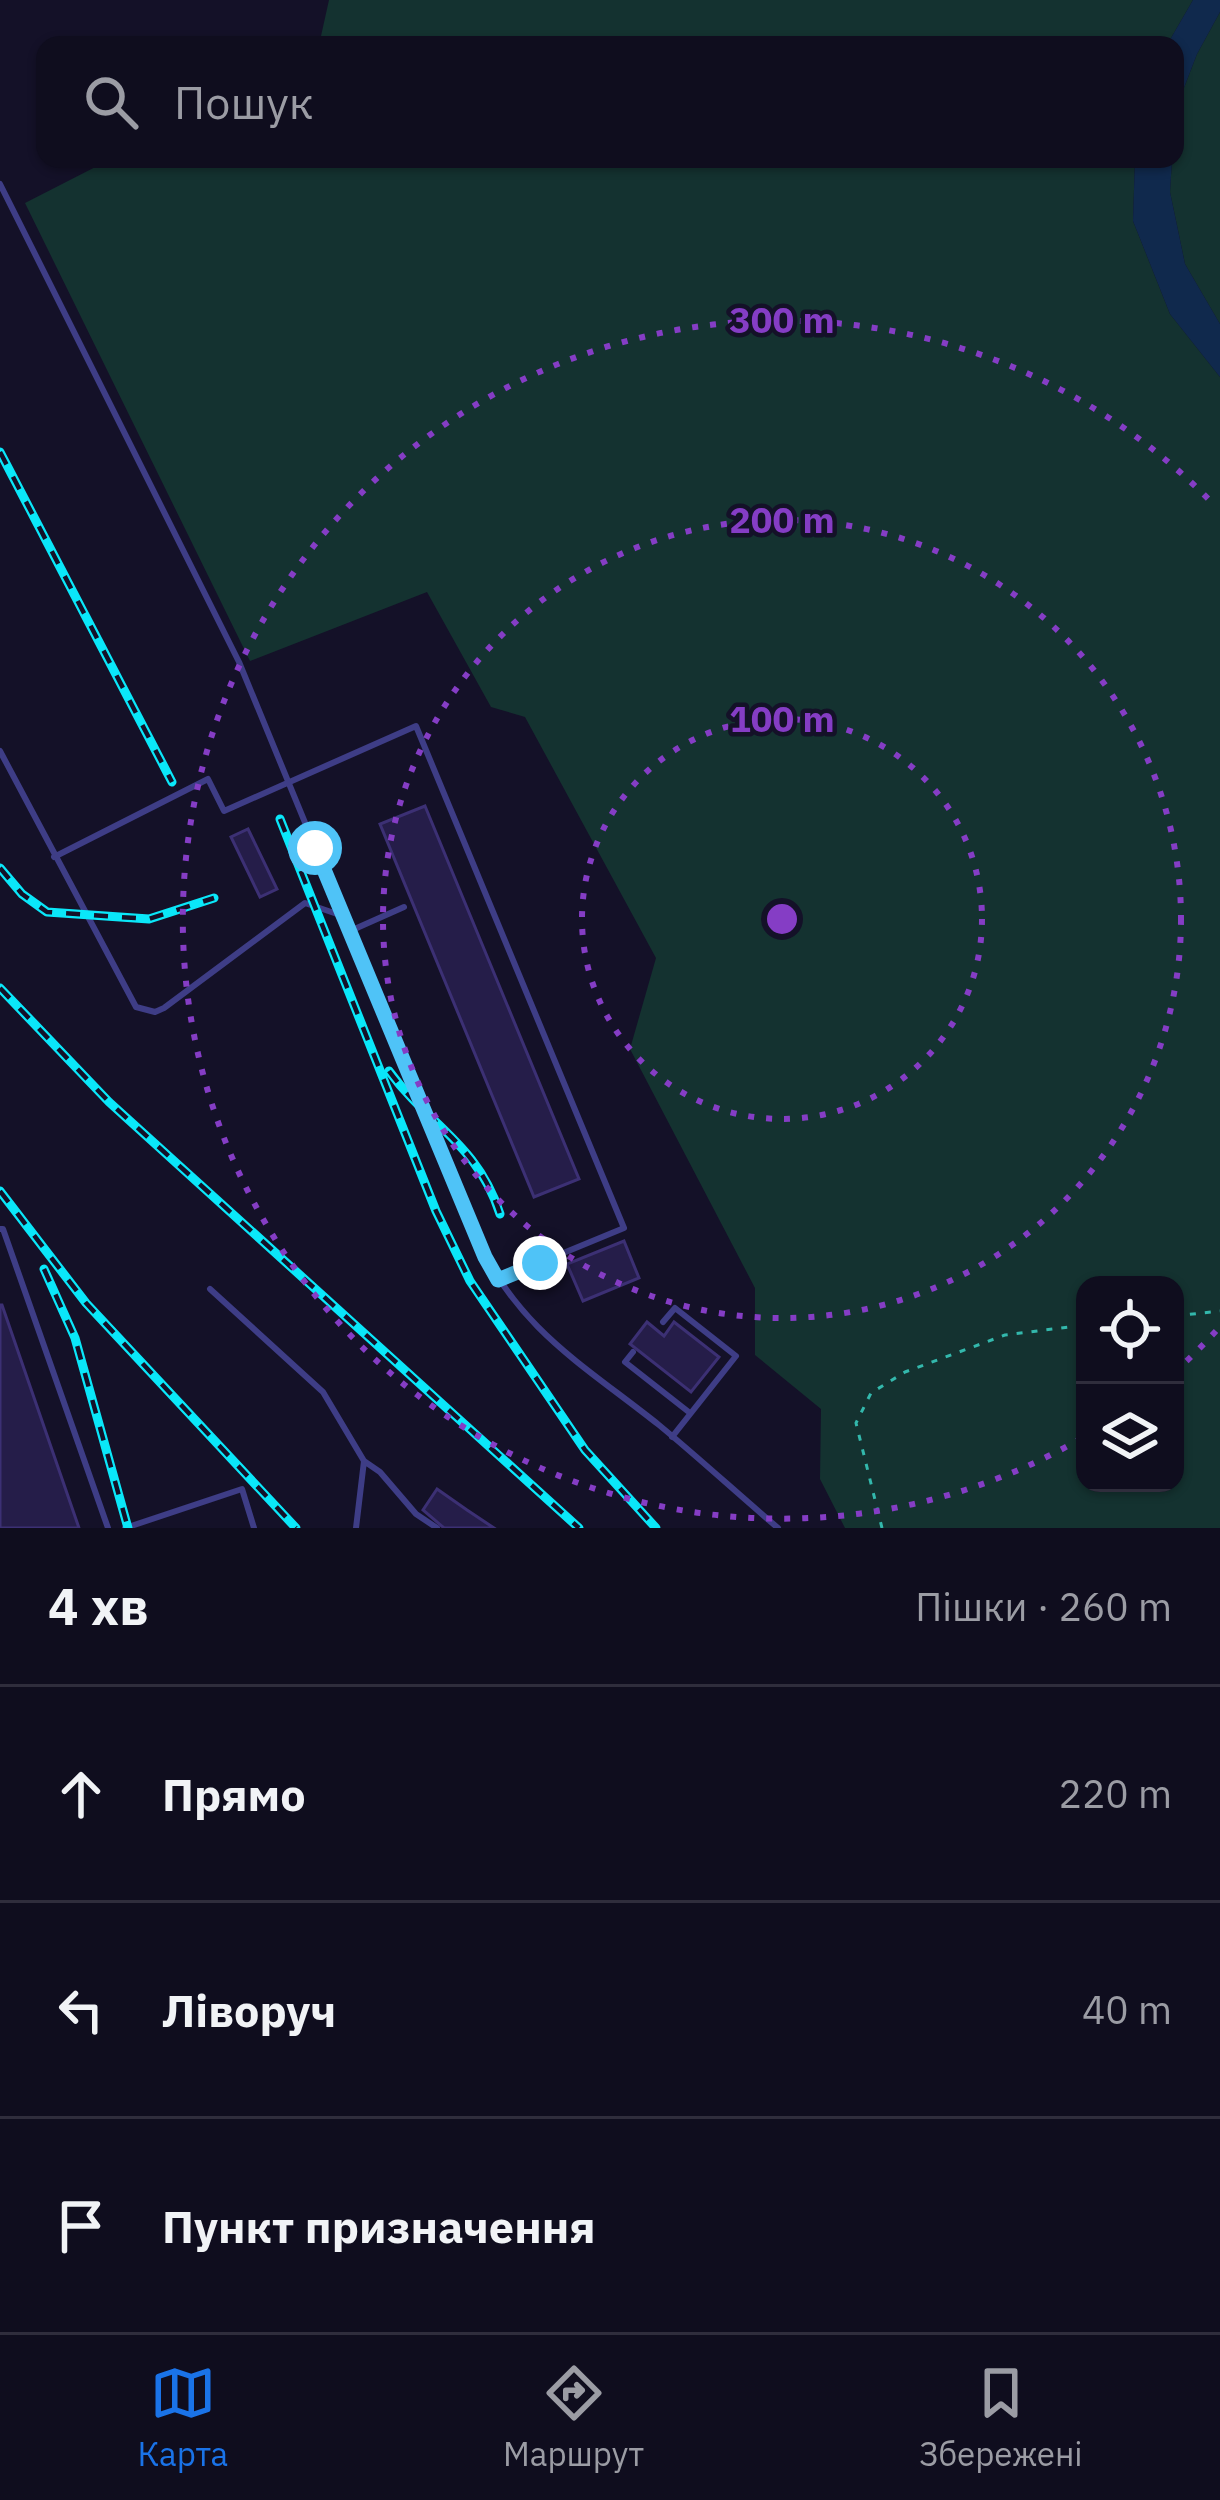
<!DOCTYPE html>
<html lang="uk">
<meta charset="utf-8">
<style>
body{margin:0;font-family:"IBM Plex Sans",sans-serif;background:#181627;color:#f1f3f6}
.controls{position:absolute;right:36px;bottom:36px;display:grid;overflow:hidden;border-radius:24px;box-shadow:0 3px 9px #0004}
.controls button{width:108px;height:108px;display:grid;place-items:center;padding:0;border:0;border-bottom:3px solid #2f2d3c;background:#0f0d1e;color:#f1f3f6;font:60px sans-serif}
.stop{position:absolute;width:36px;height:36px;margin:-27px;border:9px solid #4fc3f7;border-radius:50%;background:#fff}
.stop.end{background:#4fc3f7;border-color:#fff;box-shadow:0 3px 12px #0008}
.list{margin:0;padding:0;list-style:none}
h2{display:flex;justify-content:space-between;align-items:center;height:156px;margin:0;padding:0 48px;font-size:51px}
h2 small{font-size:39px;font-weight:400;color:#9b9ca4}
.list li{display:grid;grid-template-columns:78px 1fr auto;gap:36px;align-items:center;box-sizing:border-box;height:216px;padding:0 48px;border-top:3px solid #2f2d3c}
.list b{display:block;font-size:45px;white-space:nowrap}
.list em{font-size:39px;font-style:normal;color:#9b9ca4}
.icon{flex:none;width:66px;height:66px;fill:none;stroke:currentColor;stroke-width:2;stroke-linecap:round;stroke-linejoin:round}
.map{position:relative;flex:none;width:1220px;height:1528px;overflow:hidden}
.search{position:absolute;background:#0f0d1e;box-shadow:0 3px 9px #0004;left:36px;right:36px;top:36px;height:132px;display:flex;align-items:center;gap:30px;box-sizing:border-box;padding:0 42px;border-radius:24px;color:#9b9ca4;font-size:45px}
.sheet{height:804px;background:#0f0d1e}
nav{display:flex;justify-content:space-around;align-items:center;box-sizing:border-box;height:168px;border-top:3px solid #2f2d3c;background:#0f0d1e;font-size:33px;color:#9b9ca4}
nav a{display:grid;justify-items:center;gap:6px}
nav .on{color:#1a73e8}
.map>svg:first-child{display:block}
.green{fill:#143230;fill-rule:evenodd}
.water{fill:#10294d}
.building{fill:#251d49;stroke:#3c3074;stroke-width:3}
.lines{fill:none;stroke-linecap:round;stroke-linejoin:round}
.path{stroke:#33b8ac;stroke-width:3;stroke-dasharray:6 9;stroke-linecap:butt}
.service{stroke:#3e3d86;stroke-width:6}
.rail-casing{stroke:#0ae7f9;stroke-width:9}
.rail{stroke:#141128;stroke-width:4.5;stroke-dasharray:14;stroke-linecap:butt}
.route{stroke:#4fc3f7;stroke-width:15}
.ring{fill:none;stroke:#853dc5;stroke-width:6;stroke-dasharray:6 12}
.centre{fill:#853dc5;stroke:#141128;stroke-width:6}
.ring-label{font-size:36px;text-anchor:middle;font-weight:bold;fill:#853dc5;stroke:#141128;stroke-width:9;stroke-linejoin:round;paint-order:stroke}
</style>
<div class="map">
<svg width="1220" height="1528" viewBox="0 0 1220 1528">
<rect width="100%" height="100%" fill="#141128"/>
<path class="green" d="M329,0H1193L1167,45H319Z
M1220,12V324L1185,264L1170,192L1175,111L1197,54Z
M111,159H1135L1133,221L1170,314L1220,377V1528H845L820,1479L821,1409L755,1355V1288L630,1049L656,958L525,717L491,707L427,592L250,661L25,203ZM1085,1285H1175V1483H1085Z"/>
<path class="water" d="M1193,0H1220V12L1197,54L1175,111V45H1167Z
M1135,159H1172L1170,192L1185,264L1220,324V377L1170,314L1133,221Z"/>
<path class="building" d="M425,806L579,1179L534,1197L380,824Z
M248,829L277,889L260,897L231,837Z
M624,1241L639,1278L583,1301L567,1264Z
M0,1305H2L79,1528H0Z
M647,1322L664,1336L674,1322L719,1357L691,1392L630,1344Z
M437,1489L467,1510L494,1528H444L423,1510Z"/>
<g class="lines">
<path class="path" d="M1175,1316L1220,1311
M882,1528L856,1423L871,1393L905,1372L1005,1335L1085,1325"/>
<path class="service" d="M0,184L239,662L475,1236C519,1330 581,1363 659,1425C699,1458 738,1494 778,1528
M0,751L136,1007L155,1012L164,1008L305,903L343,916
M54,857L208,779L224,811L416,726L624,1228L498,1280
M350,931L404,907
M0,1229H3L108,1528
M210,1289L323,1392L364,1461L380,1472L416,1514L437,1528
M663,1322L675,1308L736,1356L672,1437
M633,1352L625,1362L690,1413
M125,1528L242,1489L254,1528
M356,1528L364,1461"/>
<defs>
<path id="rail" d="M0,452L172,782
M280,819L436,1211L470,1281L585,1450L656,1528
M0,868L22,894L47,912L149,919L214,898
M0,988L109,1102L579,1528
M389,1071C429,1126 477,1143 500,1214
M0,1191L86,1303L296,1528
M44,1269L75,1338L128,1528"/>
</defs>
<use href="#rail" class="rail-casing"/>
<use href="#rail" class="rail"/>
</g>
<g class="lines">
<path class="route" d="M315,848L485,1257L498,1280L540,1263"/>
</g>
<g class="ring">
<circle cx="782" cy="919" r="200"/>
<circle cx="782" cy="919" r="399"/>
<path d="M1216 1331A599 599 0 0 1 1179 1368M1082 1438A599 599 0 1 1 1216 507"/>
</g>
<circle cx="782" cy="919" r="18" class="centre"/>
<g class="ring-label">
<text x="782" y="333">300 m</text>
<text x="782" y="533">200 m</text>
<text x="782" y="732">100 m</text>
</g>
</svg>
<div class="controls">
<button><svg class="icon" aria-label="locate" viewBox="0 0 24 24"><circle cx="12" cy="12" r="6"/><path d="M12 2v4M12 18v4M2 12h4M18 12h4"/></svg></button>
<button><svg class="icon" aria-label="layers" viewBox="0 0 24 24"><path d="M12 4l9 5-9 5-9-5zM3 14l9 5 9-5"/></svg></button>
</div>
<div class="stop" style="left:315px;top:848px"></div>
<div class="stop end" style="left:540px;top:1263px"></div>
<div class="search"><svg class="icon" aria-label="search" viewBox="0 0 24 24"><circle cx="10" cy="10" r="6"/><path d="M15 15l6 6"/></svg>Пошук</div>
</div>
<section class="sheet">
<h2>4 хв<small>Пішки · 260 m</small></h2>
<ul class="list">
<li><svg class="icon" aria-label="ahead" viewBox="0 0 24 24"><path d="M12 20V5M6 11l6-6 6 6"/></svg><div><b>Прямо</b></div><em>220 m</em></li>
<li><svg class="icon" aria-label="left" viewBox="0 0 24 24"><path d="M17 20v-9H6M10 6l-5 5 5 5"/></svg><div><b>Ліворуч</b></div><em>40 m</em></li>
<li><svg class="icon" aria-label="arrive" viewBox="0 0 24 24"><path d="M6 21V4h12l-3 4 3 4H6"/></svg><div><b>Пункт призначення</b></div></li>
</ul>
</section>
<nav>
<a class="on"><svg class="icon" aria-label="map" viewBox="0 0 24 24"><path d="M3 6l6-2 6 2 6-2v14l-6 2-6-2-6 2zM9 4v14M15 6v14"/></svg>Карта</a>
<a><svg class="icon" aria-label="directions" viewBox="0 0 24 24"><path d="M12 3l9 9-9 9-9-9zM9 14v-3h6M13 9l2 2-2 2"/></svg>Маршрут</a>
<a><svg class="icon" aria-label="saved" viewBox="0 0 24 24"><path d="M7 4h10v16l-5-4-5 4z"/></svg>Збережені</a>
</nav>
